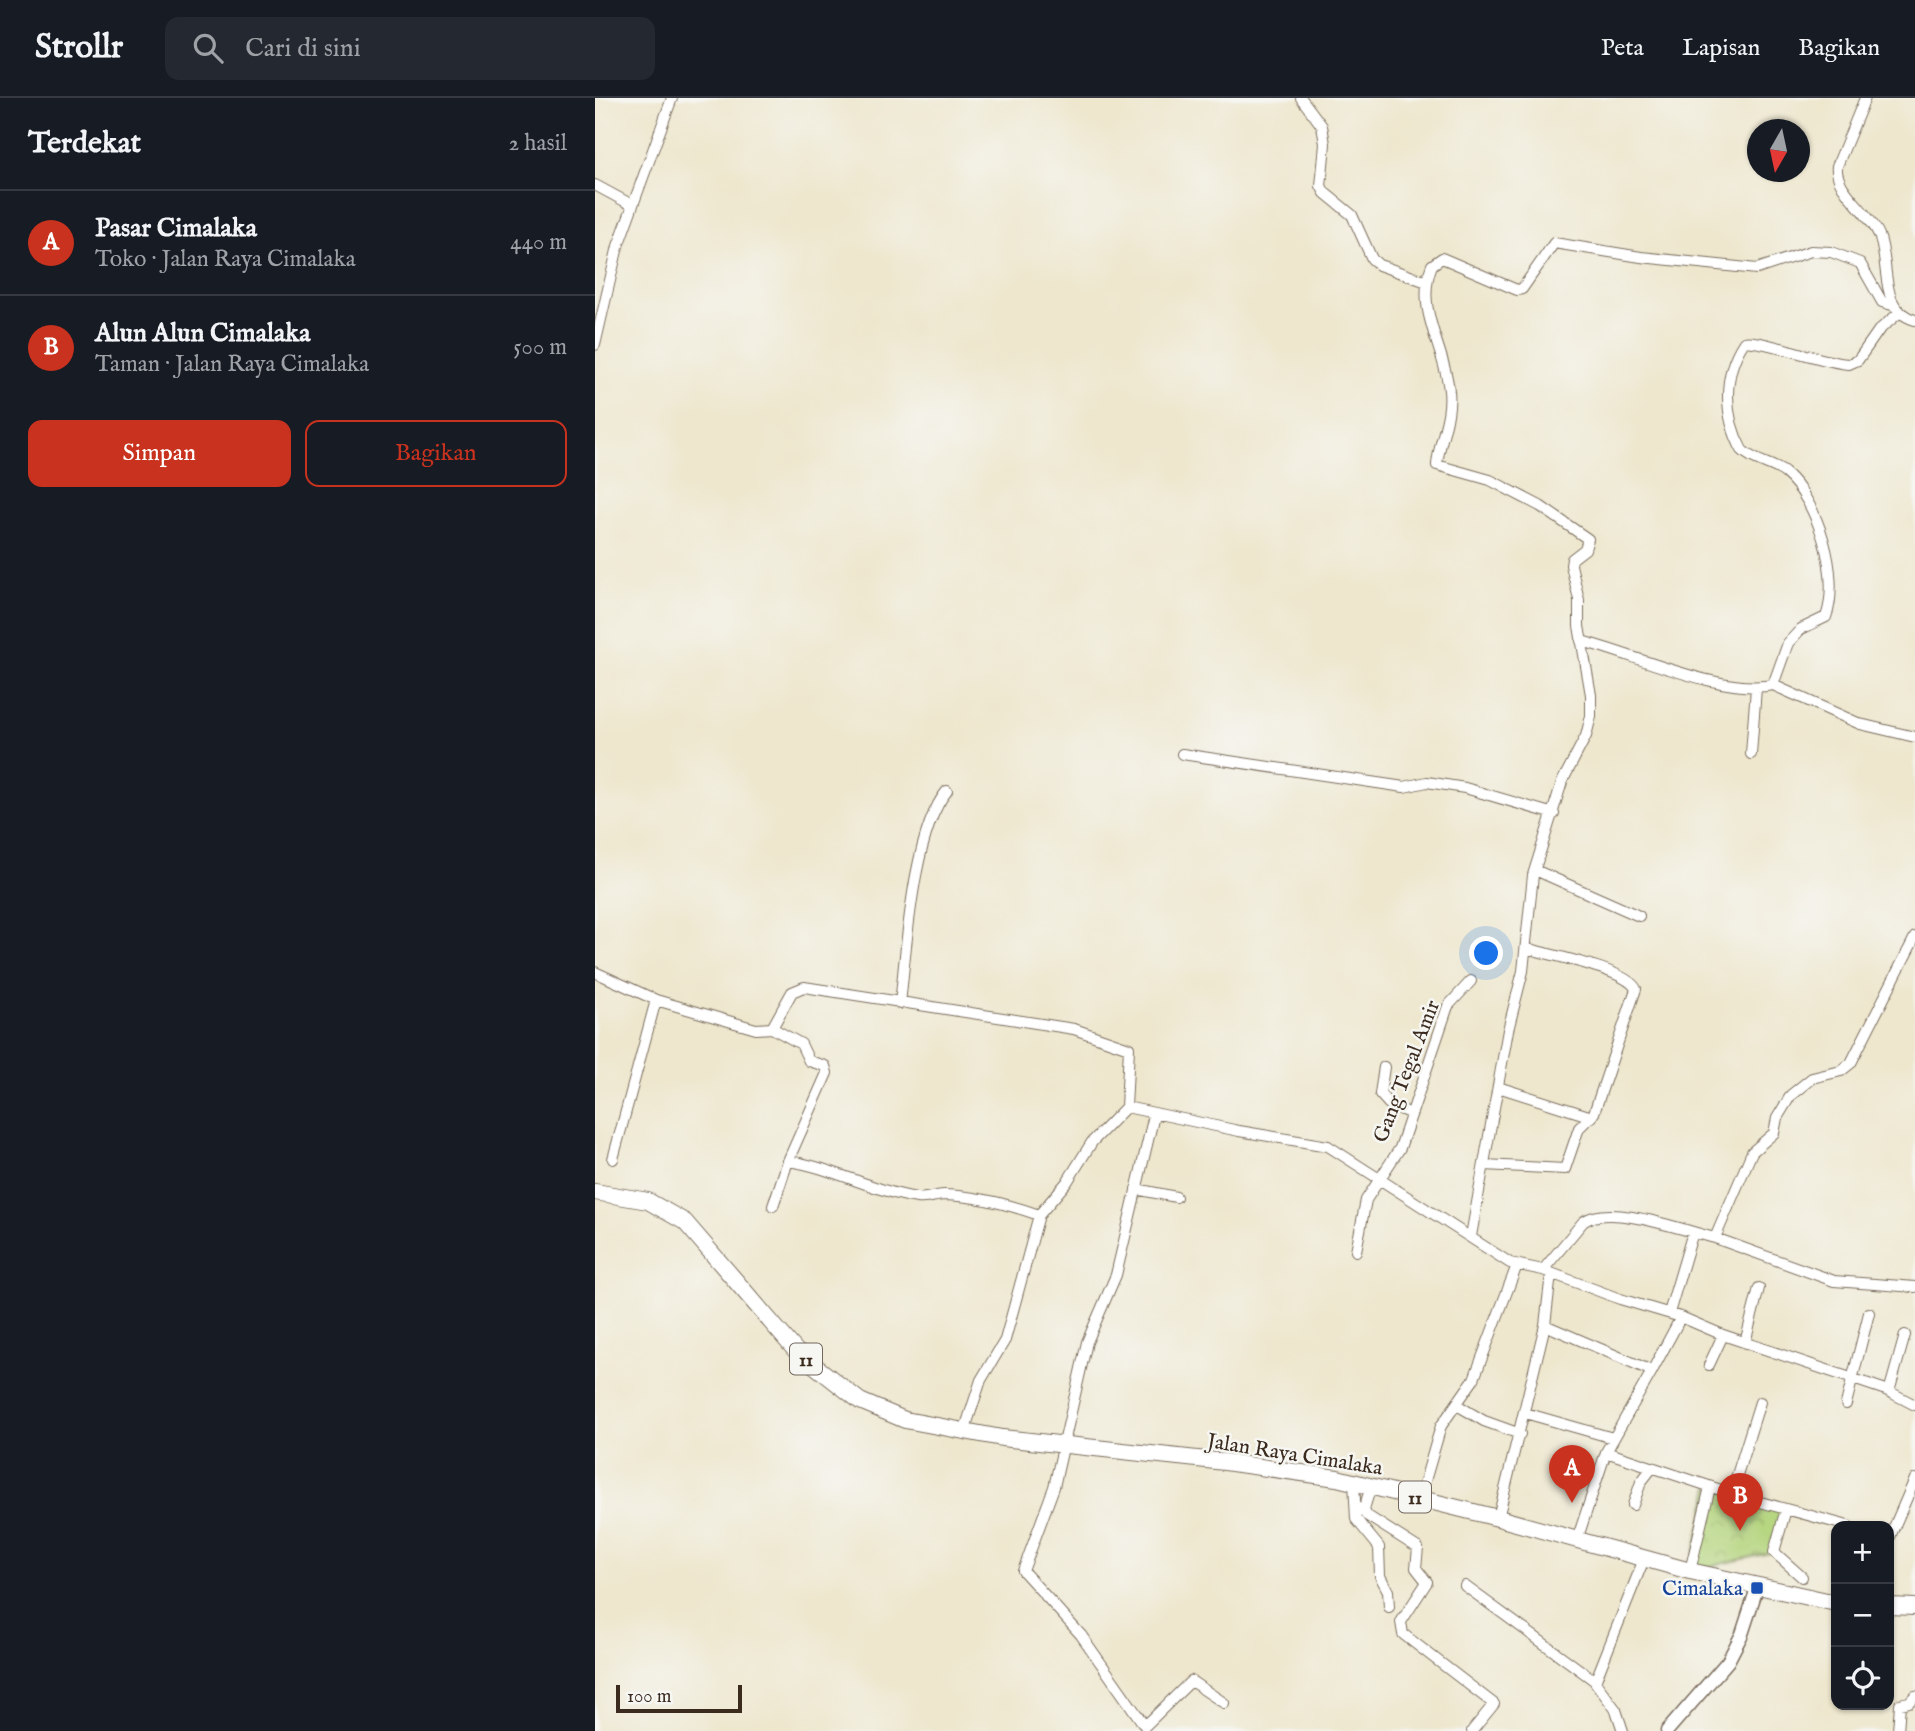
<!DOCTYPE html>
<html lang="id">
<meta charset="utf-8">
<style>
body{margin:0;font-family:"IM FELL English",serif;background:#242831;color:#f1f3f6}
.controls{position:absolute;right:21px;bottom:21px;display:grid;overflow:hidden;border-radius:14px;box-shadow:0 2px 5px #0004}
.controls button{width:63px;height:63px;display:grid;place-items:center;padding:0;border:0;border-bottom:2px solid #363941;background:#171b24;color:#f1f3f6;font:35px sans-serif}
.compass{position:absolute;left:1152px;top:21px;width:63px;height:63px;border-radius:50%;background:#171b24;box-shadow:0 2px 5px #0004;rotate:189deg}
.scale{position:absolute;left:21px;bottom:18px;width:126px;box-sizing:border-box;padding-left:7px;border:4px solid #3b2a1e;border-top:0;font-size:19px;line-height:24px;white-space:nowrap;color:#3b2a1e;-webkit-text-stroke:5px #f6f6f2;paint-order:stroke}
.you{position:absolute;left:892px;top:856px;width:24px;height:24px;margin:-18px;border:5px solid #fff;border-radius:50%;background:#1a73e8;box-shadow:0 0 0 10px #1a73e833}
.badge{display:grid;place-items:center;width:46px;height:46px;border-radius:50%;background:#c8321e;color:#fff;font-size:23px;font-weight:700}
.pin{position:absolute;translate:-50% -58px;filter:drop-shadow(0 2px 4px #0008)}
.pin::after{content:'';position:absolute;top:37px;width:24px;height:21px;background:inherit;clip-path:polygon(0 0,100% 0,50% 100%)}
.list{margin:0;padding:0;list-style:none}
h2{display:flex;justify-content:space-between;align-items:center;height:91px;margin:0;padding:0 28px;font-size:30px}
h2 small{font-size:23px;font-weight:400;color:#9ea1a6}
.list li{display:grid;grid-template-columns:46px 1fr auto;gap:21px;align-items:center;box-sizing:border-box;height:105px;padding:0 28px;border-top:2px solid #363941}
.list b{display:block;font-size:26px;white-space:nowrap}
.list p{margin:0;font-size:23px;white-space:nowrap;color:#9ea1a6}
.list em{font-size:23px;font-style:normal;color:#9ea1a6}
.actions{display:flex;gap:14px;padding:21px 28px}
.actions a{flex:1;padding:16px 0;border:2px solid #c8321e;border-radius:14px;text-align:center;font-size:24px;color:#c8321e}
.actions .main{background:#c8321e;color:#fff}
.icon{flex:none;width:38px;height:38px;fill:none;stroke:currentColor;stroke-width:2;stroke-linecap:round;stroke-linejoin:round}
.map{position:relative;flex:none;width:1320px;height:1633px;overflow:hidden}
header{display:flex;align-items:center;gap:42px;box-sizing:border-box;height:98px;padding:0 35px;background:#171b24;border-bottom:2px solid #363941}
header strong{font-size:33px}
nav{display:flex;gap:38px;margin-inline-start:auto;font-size:24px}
.search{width:490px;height:63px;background:#242831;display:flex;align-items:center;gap:18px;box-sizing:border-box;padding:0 24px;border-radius:14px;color:#9ea1a6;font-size:26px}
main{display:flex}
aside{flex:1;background:#171b24}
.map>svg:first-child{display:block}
.park{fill:url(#park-crowns);stroke:#777f4c;stroke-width:2}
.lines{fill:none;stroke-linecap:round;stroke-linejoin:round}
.minor-casing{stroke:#7a6c5c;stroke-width:12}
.tertiary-casing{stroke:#7a6c5c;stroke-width:15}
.trunk-casing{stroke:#7a6c5c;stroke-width:18}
.minor{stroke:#fff;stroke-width:10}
.tertiary{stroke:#fff;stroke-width:12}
.trunk{stroke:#fff;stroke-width:16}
.transit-dot{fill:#1a4fb4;stroke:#f6f6f2;stroke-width:2.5}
.labels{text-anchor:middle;stroke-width:5;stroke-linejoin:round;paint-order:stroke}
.shield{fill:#f6f6f2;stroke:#73675e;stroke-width:2}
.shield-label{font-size:19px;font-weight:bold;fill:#3b2a1e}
.street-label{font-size:21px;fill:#3b2a1e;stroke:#f6f6f2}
.transit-label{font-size:21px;fill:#164399;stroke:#f6f6f2;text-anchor:end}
</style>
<header>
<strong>Strollr</strong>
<div class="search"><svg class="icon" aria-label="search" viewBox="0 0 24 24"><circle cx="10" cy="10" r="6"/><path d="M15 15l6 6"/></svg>Cari di sini</div>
<nav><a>Peta</a><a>Lapisan</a><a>Bagikan</a></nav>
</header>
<main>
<aside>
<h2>Terdekat<small>2 hasil</small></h2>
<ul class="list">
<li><span class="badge">A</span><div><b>Pasar Cimalaka</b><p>Toko · Jalan Raya Cimalaka</p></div><em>440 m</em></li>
<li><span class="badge">B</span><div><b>Alun Alun Cimalaka</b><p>Taman · Jalan Raya Cimalaka</p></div><em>500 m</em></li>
</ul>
<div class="actions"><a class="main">Simpan</a><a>Bagikan</a></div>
</aside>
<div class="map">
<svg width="1320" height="1633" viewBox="0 0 1320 1633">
<defs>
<pattern id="park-crowns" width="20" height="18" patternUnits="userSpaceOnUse" patternTransform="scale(1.75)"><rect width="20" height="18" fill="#b3d47b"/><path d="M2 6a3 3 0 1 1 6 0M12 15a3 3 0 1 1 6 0" fill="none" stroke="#9bb66a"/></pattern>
</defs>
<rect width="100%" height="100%" fill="#f6f6f2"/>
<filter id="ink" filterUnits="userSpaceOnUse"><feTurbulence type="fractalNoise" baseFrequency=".0143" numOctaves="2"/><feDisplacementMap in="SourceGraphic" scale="14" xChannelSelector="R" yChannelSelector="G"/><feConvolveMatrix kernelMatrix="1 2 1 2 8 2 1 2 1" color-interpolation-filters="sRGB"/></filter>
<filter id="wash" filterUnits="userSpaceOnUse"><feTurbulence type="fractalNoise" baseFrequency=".00686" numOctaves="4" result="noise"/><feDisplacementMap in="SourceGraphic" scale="28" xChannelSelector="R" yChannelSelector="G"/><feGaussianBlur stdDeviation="1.57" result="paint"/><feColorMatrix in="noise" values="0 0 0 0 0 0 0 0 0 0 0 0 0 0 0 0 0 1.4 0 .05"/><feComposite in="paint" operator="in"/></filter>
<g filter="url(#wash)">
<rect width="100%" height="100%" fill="#eee7ce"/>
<path class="park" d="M1115,1389L1191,1411L1179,1454L1095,1473Z"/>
</g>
<g filter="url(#ink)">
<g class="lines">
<defs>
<path id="minor" d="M706,0L727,28L730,46L726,88L730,95L757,117L777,161L784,167L832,184
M1270,0L1242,68C1239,92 1274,113 1284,137C1296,169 1283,211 1320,222
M0,87L37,107
M1304,215L1284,232L1263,262L1254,266C1228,265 1165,240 1149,244C1127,277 1129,319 1147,352C1159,364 1177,365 1190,375C1223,402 1246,479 1231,519L1206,531L1193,545L1178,587L1265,626L1320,639
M0,247L23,148L77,0
M986,543C1039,556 1125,597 1178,587
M587,656L809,689L832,684L870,690L959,716
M1156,656L1161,590
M940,772L1044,818
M0,874L61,902L161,931L177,930L197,894L209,889L479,931L534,950L531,1009
M305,906C311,853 318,733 352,693
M177,930L206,946L214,963L230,968L232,975L193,1063L178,1108
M789,969L785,996L794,1006L816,1016
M903,989L997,1019
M531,1009L644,1033L733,1048L915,1165L948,1172L1025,1201L1086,1219L1128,1237L1291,1292L1320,1307
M559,1017L521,1177L492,1244L459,1389L428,1473L486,1537L550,1628L596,1583L629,1605
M18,1061L61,902
M193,1063C237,1069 277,1093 322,1100C332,1102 340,1097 349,1097C382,1098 413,1106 444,1117
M889,1067L970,1071L984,1030L999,1015L1041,891C1031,871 954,857 931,850
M541,1091L581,1099
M876,1138L913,932L928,873L938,777L967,684L991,638L996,618V597L984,528V502L976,467L977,461L990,451L993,441L945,408L895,382L842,367C844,342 857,319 854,293C850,249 819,211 837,167L847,160L922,192L927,191L959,145L1046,159L1162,171L1216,153L1236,154L1265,165L1287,204L1297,207
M1120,1140L1239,1183L1320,1189
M761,1153L771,1102L805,1050L853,908L876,883
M948,1172L988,1124C1014,1104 1090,1133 1120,1140L1157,1054L1179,1035L1182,1020L1196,997L1217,980L1246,973L1256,965L1320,839
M1074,1215L1098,1134
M950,1227L1057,1273L1011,1354L982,1442
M1150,1245L1164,1190
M1114,1267L1128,1237
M1057,1273L1086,1219
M1294,1294L1310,1237
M1251,1306L1274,1215
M862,1307L889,1323L925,1336
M930,1315L1018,1340
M369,1334L386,1282L410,1242L444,1117L472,1084L497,1044L531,1009
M1011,1354L1147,1399L1253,1428
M759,1384L761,1421L784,1449L785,1478L793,1493L794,1509
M776,1388L769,1411L771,1417L823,1450L821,1470L832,1484L806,1524L808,1536L899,1606L877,1633
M1136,1396L1165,1304
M825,1400L846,1328L879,1281L922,1167
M1038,1407L1046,1384L1057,1370
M1191,1411L1179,1454L1207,1479
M903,1420L950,1227L956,1176
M1294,1441L1320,1381
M1095,1473L1115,1389
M870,1488L1000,1583
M1028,1633L1021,1612L1000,1584L1049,1461
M1303,1633L1305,1606L1314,1604L1320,1598"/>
<path id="tertiary" d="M1072,1633L1133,1563L1147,1536L1162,1490"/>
<path id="trunk" d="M0,1094L53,1103L90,1124L201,1253L265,1303L310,1322L407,1340L630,1364L742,1380L903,1420L1095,1473L1241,1505
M1294,1508L1320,1509"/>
</defs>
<use href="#minor" class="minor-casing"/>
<use href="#tertiary" class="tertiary-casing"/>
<use href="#trunk" class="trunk-casing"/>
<use href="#minor" class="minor"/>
<use href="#tertiary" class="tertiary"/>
<use href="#trunk" class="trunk"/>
</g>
</g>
<rect class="transit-dot" x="1155" y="1483" width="14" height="14" rx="3.5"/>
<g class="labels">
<g class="shield">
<rect x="195" y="1245.5" width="32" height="31" rx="5"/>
<rect x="804" y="1383.5" width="32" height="31" rx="5"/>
</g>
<g class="shield-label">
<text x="211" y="1268">11</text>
<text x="820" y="1406">11</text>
</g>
<g class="street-label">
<text transform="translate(811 973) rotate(-69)" y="7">Gang Tegal Amir</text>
<text transform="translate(700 1356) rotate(9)" y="7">Jalan Raya Cimalaka</text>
</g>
<g class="transit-label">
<text x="1148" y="1497">Cimalaka</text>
</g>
</g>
</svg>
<div class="controls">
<button>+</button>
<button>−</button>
<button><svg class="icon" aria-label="locate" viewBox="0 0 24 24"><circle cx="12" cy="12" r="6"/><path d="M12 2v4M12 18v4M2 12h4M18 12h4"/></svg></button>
</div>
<svg class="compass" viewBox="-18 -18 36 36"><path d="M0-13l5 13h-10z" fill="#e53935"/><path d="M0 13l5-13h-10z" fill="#9ea1a6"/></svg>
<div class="scale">100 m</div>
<div class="you"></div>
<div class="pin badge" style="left:977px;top:1405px">A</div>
<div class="pin badge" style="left:1145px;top:1433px">B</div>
</div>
</main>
